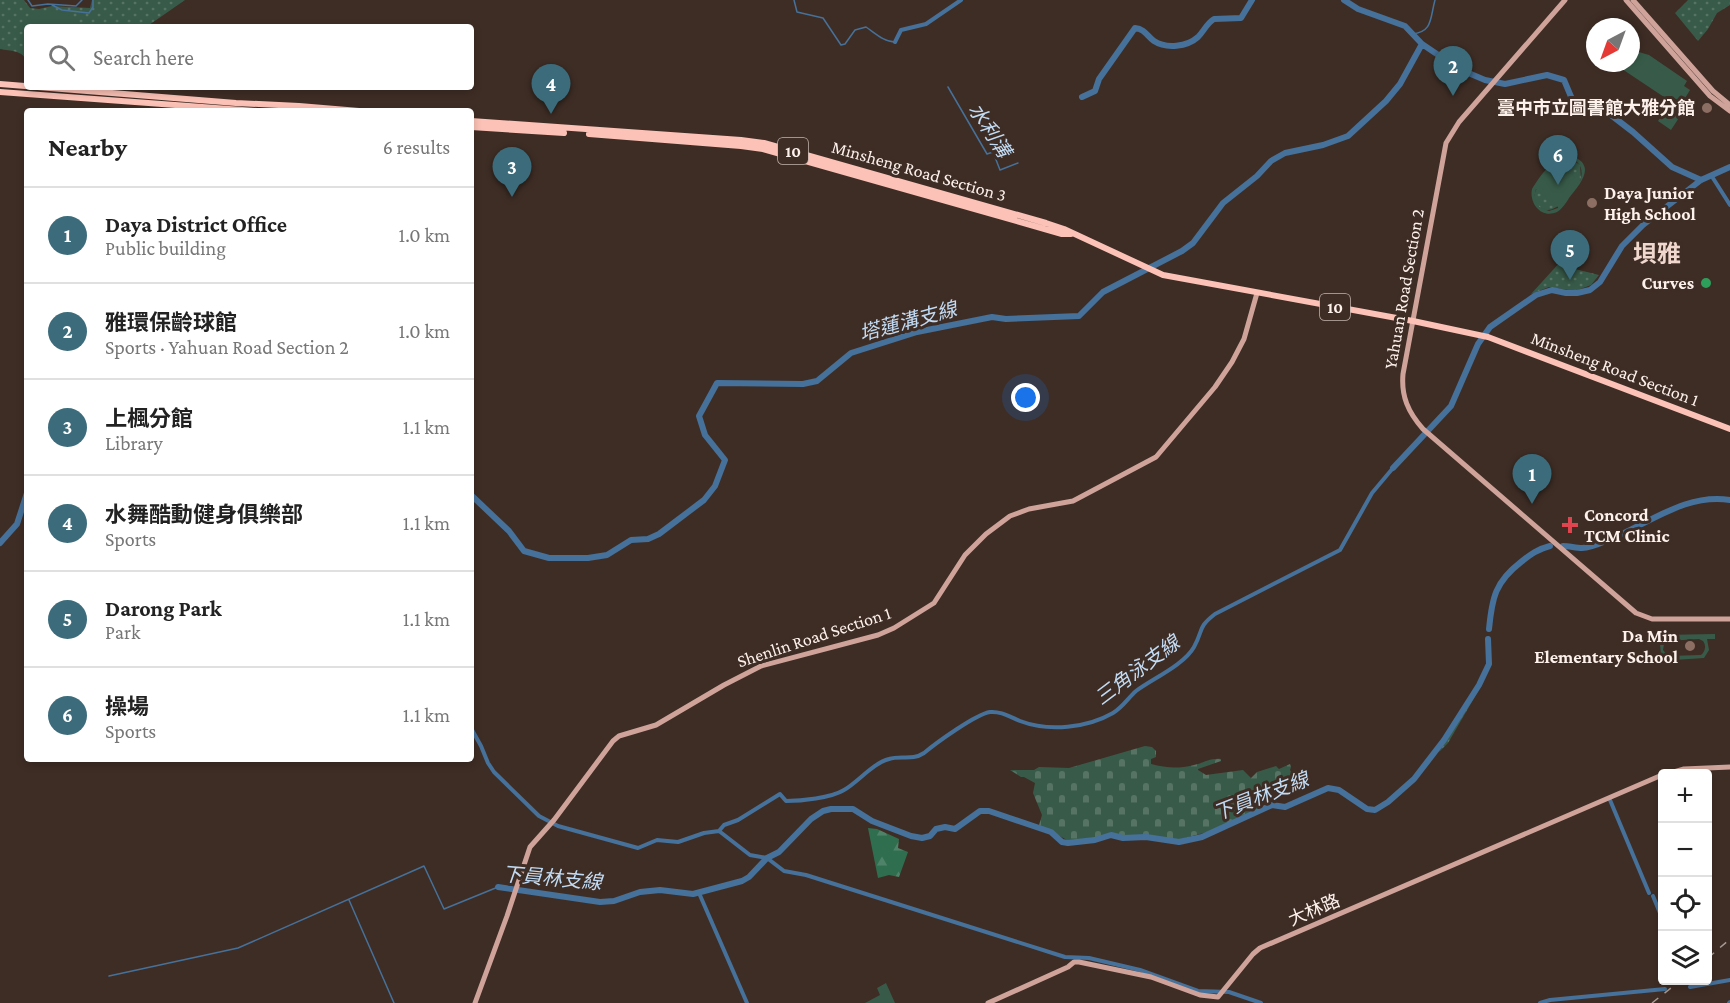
<!DOCTYPE html>
<meta charset="utf-8">
<style>
body{margin:0;font-family:"Crimson Pro","Noto Sans TC",serif;background:#f6f6f6;color:#222}
.controls{position:absolute;right:18px;bottom:18px;display:grid;overflow:hidden;border-radius:6px;box-shadow:0 3px 9px #0003}
.controls button{width:54px;height:54px;display:grid;place-items:center;padding:0;border:0;border-bottom:2px solid #e0e0e0;background:#fff;color:#222;font:30px sans-serif}
.compass{position:absolute;left:1586px;top:18px;width:54px;height:54px;border-radius:50%;background:#fff;box-shadow:0 3px 9px #0003;rotate:221deg}
.you{position:absolute;left:1026px;top:398px;width:21px;height:21px;margin:-15px;border:4px solid #fff;border-radius:50%;background:#1a73e8;box-shadow:0 0 0 9px #1a73e833}
.badge{display:grid;place-items:center;width:39px;height:39px;border-radius:50%;background:#3c6c7b;color:#fff;font-size:20px;font-weight:700}
.pin{position:absolute;translate:-50% -50px;filter:drop-shadow(0 2px 3px #0008)}
.pin::after{content:'';position:absolute;top:32px;width:21px;height:18px;background:inherit;clip-path:polygon(0 0,100% 0,50% 100%)}
.list{margin:0;padding:0;list-style:none}
h2{display:flex;justify-content:space-between;align-items:center;height:78px;margin:0;padding:0 24px;font-size:26px}
h2 small{font-size:20px;font-weight:400;color:#767676}
.list li{display:grid;grid-template-columns:39px 1fr auto;gap:18px;align-items:center;box-sizing:border-box;height:96px;padding:0 24px;border-top:2px solid #e0e0e0}
.list b{display:block;font-size:22px;white-space:nowrap}
.list p{margin:0;font-size:20px;white-space:nowrap;color:#767676}
.list em{font-size:20px;font-style:normal;color:#767676}
.icon{flex:none;width:33px;height:33px;fill:none;stroke:currentColor;stroke-width:2;stroke-linecap:round;stroke-linejoin:round}
.map{position:relative;flex:none;width:1730px;height:1003px;overflow:hidden}
.search{position:absolute;background:#fff;box-shadow:0 3px 9px #0003;left:24px;top:24px;width:450px;height:66px;display:flex;align-items:center;gap:15px;box-sizing:border-box;padding:0 21px;border-radius:6px;color:#767676;font-size:22px}
.panel{position:absolute;background:#fff;box-shadow:0 3px 9px #0003;left:24px;top:108px;width:450px;height:654px;border-radius:6px}
.map>svg:first-child{display:block}
.grass{fill:url(#grass-dots)}
.forest{fill:url(#forest-firs)}
.cemetery{fill:url(#cemetery-stones)}
.garden{fill:#385b49;fill-rule:evenodd}
.lines{fill:none;stroke-linecap:round;stroke-linejoin:round}
.stream{stroke:#46719a;stroke-width:1.5}
.canal{stroke:#46719a;stroke-width:4}
.river{stroke:#46719a;stroke-width:6}
.secondary{stroke:#cfa39a;stroke-width:5}
.primary{stroke:#fcc2b7;stroke-width:6}
.rail{stroke:#a89a94;stroke-width:1.5;stroke-dasharray:8 8;stroke-linecap:butt}
.education-dot{fill:#8d6e63;stroke:#3e2d25;stroke-width:2}
.leisure-dot{fill:#2e9e5b;stroke:#3e2d25;stroke-width:2}
.health-dot{fill:#e0444e;stroke:#3e2d25;stroke-width:2}
.labels{text-anchor:middle;stroke-width:6;stroke-linejoin:round;paint-order:stroke}
.shield{fill:#3e2d25;stroke:#c4b6b0;stroke-width:1.5}
.shield-label{font-size:16px;font-weight:bold;fill:#fdf1ec}
.poi-label{font-size:18px;font-weight:bold;fill:#fdf1ec;stroke:#3e2d25;text-anchor:end}
.street-label{font-size:18px;fill:#fdf1ec;stroke:#3e2d25}
.water-label{font-size:20px;font-style:italic;fill:#c2dbf4;stroke:#3e2d25}
.district-label{font-size:24px;font-weight:bold;fill:#f0d8ce;stroke:#3e2d25}
</style>
<div class="map">
<svg width="1730" height="1003" viewBox="0 0 1730 1003">
<defs>
<pattern id="grass-dots" width="8" height="8" patternUnits="userSpaceOnUse" patternTransform="scale(1.5)"><rect width="8" height="8" fill="#385b49"/><path d="M2 2h.1M6 6h.1" fill="none" stroke="#567363" stroke-width="1.8" stroke-linecap="round"/></pattern>
<pattern id="forest-firs" width="22" height="20" patternUnits="userSpaceOnUse" patternTransform="scale(1.5)"><rect width="22" height="20" fill="#306e50"/><path d="M5 1l3.5 6h-7zM16 11l3.5 6h-7z" fill="#4f8369"/></pattern>
<pattern id="cemetery-stones" width="16" height="16" patternUnits="userSpaceOnUse" patternTransform="scale(1.5)"><rect width="16" height="16" fill="#385b49"/><path d="M2 7V4a2 2 0 0 1 4 0v3zM10 15v-3a2 2 0 0 1 4 0v3z" fill="#567363"/></pattern>
</defs>
<rect width="100%" height="100%" fill="#3e2d25"/>
<path class="grass" d="M0,0H24L30,8L39,9L52,6L90,8L92,0H185L149,25L142,27H27V61C22,50 11,51 0,49Z
M1688,0H1730V5L1717,13L1708,29L1698,41L1675,13Z
M1566,158L1571,159L1580,165L1581,179C1571,193 1550,226 1534,201C1532,188 1554,162 1566,158Z
M1562,260H1565L1575,269L1599,275L1591,285L1575,291L1549,287L1531,294Z
M1484,681L1448,743L1439,752L1468,703Z"/>
<path class="forest" d="M868,828L877,829L899,839L898,848L908,852L899,877L889,875L878,878Z"/>
<path class="cemetery" d="M1145,746L1152,747L1156,751V757L1151,759V764C1166,768 1178,769 1194,765C1204,763 1210,758 1221,759V761L1198,769V770L1206,775L1243,770L1251,778L1257,772L1276,766L1279,769L1290,764L1291,767L1290,770L1294,777L1293,780L1259,803V808L1211,831L1177,840L1140,835L1123,837L1109,834L1095,839L1069,841L1039,825L1042,815L1033,793L1035,783L1024,777H1021L1010,770H1034L1039,767L1069,768Z"/>
<path class="garden" d="M38,11C55,12 72,10 81,27H27L28,16Z
M1639,52L1649,55L1687,81L1684,86L1690,90L1682,103L1673,97L1670,101L1619,67L1621,63L1627,67L1628,63H1631V56Z
M1673,99L1686,107L1671,130L1658,121Z
M1569,155C1598,164 1581,183 1569,198C1566,203 1562,209 1557,212C1541,219 1529,203 1532,189C1540,176 1553,157 1569,155ZM1564,159C1578,157 1585,168 1580,181L1557,163ZM1536,189L1558,207V208L1549,211L1539,207L1534,198Z
M1715,634V639H1707L1709,650L1704,658L1658,661V657L1661,656L1660,643L1664,638H1661L1662,635ZM1699,639L1703,641C1706,645 1706,651 1701,655L1668,656L1663,650L1664,644L1667,641Z
M886,983L895,1003H865L880,995L877,988Z"/>
<g class="lines">
<path class="stream" d="M28,0L32,6L48,4L76,6L82,0
M794,0L797,12L823,18L841,45L845,44L855,30L866,27C875,33 884,42 895,42
M52,5L62,10L89,13L93,7V0
M1412,34C1433,32 1430,18 1435,0
M948,87L987,154L993,152L1000,170L1018,163
M349,900L394,1003
M109,976L238,948L424,866L444,909L498,887"/>
<path class="canal" d="M895,42L901,30L926,24L961,0
M1711,175L1730,205
M471,728L481,746L488,763L494,772L539,816L558,826L638,848L657,840L678,842L704,833L719,831L724,825L738,820L780,794L786,801C801,801 831,798 844,790C858,782 873,763 889,759C901,755 912,761 924,753C936,743 976,714 990,712C1001,711 1010,717 1020,721C1049,732 1087,728 1113,713C1123,707 1128,698 1136,691C1152,679 1184,665 1194,647C1204,629 1197,628 1215,614L1340,550L1372,493L1393,468
M1610,800L1649,893
M719,831L750,855L767,858L784,871L806,875L1065,957L1089,958L1140,970L1198,991L1229,992L1261,1003
M699,893L747,1003
M1653,896L1662,918
M1690,987L1730,980
M1540,1003L1550,1000L1665,989
M1729,1003L1730,1002"/>
<path class="river" d="M1344,0L1358,9L1405,26L1422,44L1459,69L1485,80L1505,84L1547,75L1564,80L1572,99L1607,112L1633,132L1672,167L1701,180
M1082,97L1095,91L1099,79L1135,28C1145,29 1147,36 1154,41C1166,49 1187,47 1198,37C1204,31 1207,23 1214,19L1241,18L1252,0
M1393,468L1451,406L1478,344L1490,327L1536,295L1552,290L1566,293H1577L1590,290L1600,282L1622,246L1643,225L1701,180L1730,167
M471,495L509,531L524,551L549,558H588L607,555L631,540L648,539L659,534L704,500L715,486L725,460L705,435L699,416L717,383L803,384L817,381L851,353L917,332L992,317L1006,319L1079,316L1103,292L1182,251L1193,243L1223,203L1257,176L1271,161L1285,153L1323,145L1348,136L1386,101L1400,84L1422,44
M0,543L17,524L27,493
M1563,546C1569,546 1576,548 1582,548C1592,548 1603,542 1613,538C1651,522 1687,493 1730,500
M1489,629C1492,598 1495,582 1521,562C1531,554 1538,549 1550,546
M498,887L600,902L614,901L640,892L660,890L693,894L742,881L749,877L767,858L779,852L811,819L823,811L831,809H853L872,821L911,836L922,838L930,836L936,829L945,827L955,829L980,811H989L1051,832L1062,842L1068,843L1095,840L1111,835L1123,838L1146,837L1179,842L1202,837L1272,805L1285,807L1328,788L1339,790L1367,809L1375,810L1388,802L1414,779L1444,740L1479,685L1489,664L1488,639"/>
<path class="secondary" d="M1565,0L1459,122L1446,143L1403,374C1401,396 1408,412 1423,429L1636,613L1652,619H1730
M1626,0L1710,96L1730,111
M1633,0L1713,91L1730,105
M1667,774L1684,769L1730,767
M475,1003L507,916L530,847L554,820L613,741L619,736L656,725L724,685L761,666L878,635L894,628L934,603L965,555L986,534L1010,516L1029,509L1073,501L1156,457L1215,387L1232,362L1244,339L1257,293
M988,1003L1068,967L1074,962H1079L1151,977L1200,995L1218,997L1253,954L1260,948L1662,775"/>
<path class="primary" d="M0,84L236,103L299,106L359,111
M0,92L257,111
M471,121L741,140L764,143L1046,223L1064,229L1163,275L1413,321L1488,337L1730,429
M471,127L564,133
M589,134L741,146L763,149L1062,234H1071"/>
<path class="rail" d="M1708,958L1730,939
M1652,1003L1681,980"/>
</g>
<g class="education-dot">
<circle cx="1707" cy="108" r="6"/>
<circle cx="1592" cy="203" r="6"/>
<circle cx="1690" cy="646" r="6"/>
</g>
<circle class="leisure-dot" cx="1706" cy="283" r="6"/>
<path class="health-dot" d="M1567 516h6v6h6v6h-6v6h-6v-6h-6v-6h6z"/>
<g class="labels">
<g class="shield">
<rect x="778" y="138" width="30" height="26" rx="4.5"/>
<rect x="1320" y="294" width="30" height="26" rx="4.5"/>
</g>
<g class="shield-label">
<text x="793" y="157">10</text>
<text x="1335" y="313">10</text>
</g>
<g class="poi-label">
<text x="1695" y="114">臺中市立圖書館大雅分館</text>
<text x="1604" y="199" text-anchor="start">Daya Junior<tspan x="1604" dy="21">High School</tspan></text>
<text x="1694" y="289">Curves</text>
<text x="1584" y="521" text-anchor="start">Concord<tspan x="1584" dy="21">TCM Clinic</tspan></text>
<text x="1678" y="642">Da Min<tspan x="1678" dy="21">Elementary School</tspan></text>
</g>
<g class="street-label">
<text transform="translate(919 171) rotate(16)" y="6">Minsheng Road Section 3</text>
<text transform="translate(1404 289) rotate(-80)" y="6">Yahuan Road Section 2</text>
<text transform="translate(1615 369) rotate(21)" y="6">Minsheng Road Section 1</text>
<text transform="translate(814 637) rotate(-18)" y="6">Shenlin Road Section 1</text>
<text transform="translate(1314 910) rotate(-23)" y="6">大林路</text>
</g>
<g class="water-label">
<text transform="translate(990 130) rotate(57)" y="7">水利溝</text>
<text transform="translate(908 321) rotate(-15)" y="7">塔蓮溝支線</text>
<text transform="translate(1137 670) rotate(-37)" y="7">三角泳支線</text>
<text transform="translate(1261 796) rotate(-21)" y="7">下員林支線</text>
<text transform="translate(552 878) rotate(5)" y="7">下員林支線</text>
</g>
<g class="district-label">
<text x="1657" y="262">垻雅</text>
</g>
</g>
</svg>
<div class="controls">
<button>+</button>
<button>−</button>
<button><svg class="icon" aria-label="locate" viewBox="0 0 24 24"><circle cx="12" cy="12" r="6"/><path d="M12 2v4M12 18v4M2 12h4M18 12h4"/></svg></button>
<button><svg class="icon" aria-label="layers" viewBox="0 0 24 24"><path d="M12 4l9 5-9 5-9-5zM3 14l9 5 9-5"/></svg></button>
</div>
<svg class="compass" viewBox="-18 -18 36 36"><path d="M0-13l5 13h-10z" fill="#e53935"/><path d="M0 13l5-13h-10z" fill="#767676"/></svg>
<div class="you"></div>
<div class="pin badge" style="left:1532px;top:504px">1</div>
<div class="pin badge" style="left:1453px;top:96px">2</div>
<div class="pin badge" style="left:512px;top:197px">3</div>
<div class="pin badge" style="left:551px;top:114px">4</div>
<div class="pin badge" style="left:1570px;top:280px">5</div>
<div class="pin badge" style="left:1558px;top:185px">6</div>
<div class="search"><svg class="icon" aria-label="search" viewBox="0 0 24 24"><circle cx="10" cy="10" r="6"/><path d="M15 15l6 6"/></svg>Search here</div>
<section class="panel">
<h2>Nearby<small>6 results</small></h2>
<ul class="list">
<li><span class="badge">1</span><div><b>Daya District Office</b><p>Public building</p></div><em>1.0 km</em></li>
<li><span class="badge">2</span><div><b>雅環保齡球館</b><p>Sports · Yahuan Road Section 2</p></div><em>1.0 km</em></li>
<li><span class="badge">3</span><div><b>上楓分館</b><p>Library</p></div><em>1.1 km</em></li>
<li><span class="badge">4</span><div><b>水舞酷動健身俱樂部</b><p>Sports</p></div><em>1.1 km</em></li>
<li><span class="badge">5</span><div><b>Darong Park</b><p>Park</p></div><em>1.1 km</em></li>
<li><span class="badge">6</span><div><b>操場</b><p>Sports</p></div><em>1.1 km</em></li>
</ul>
</section>
</div>
